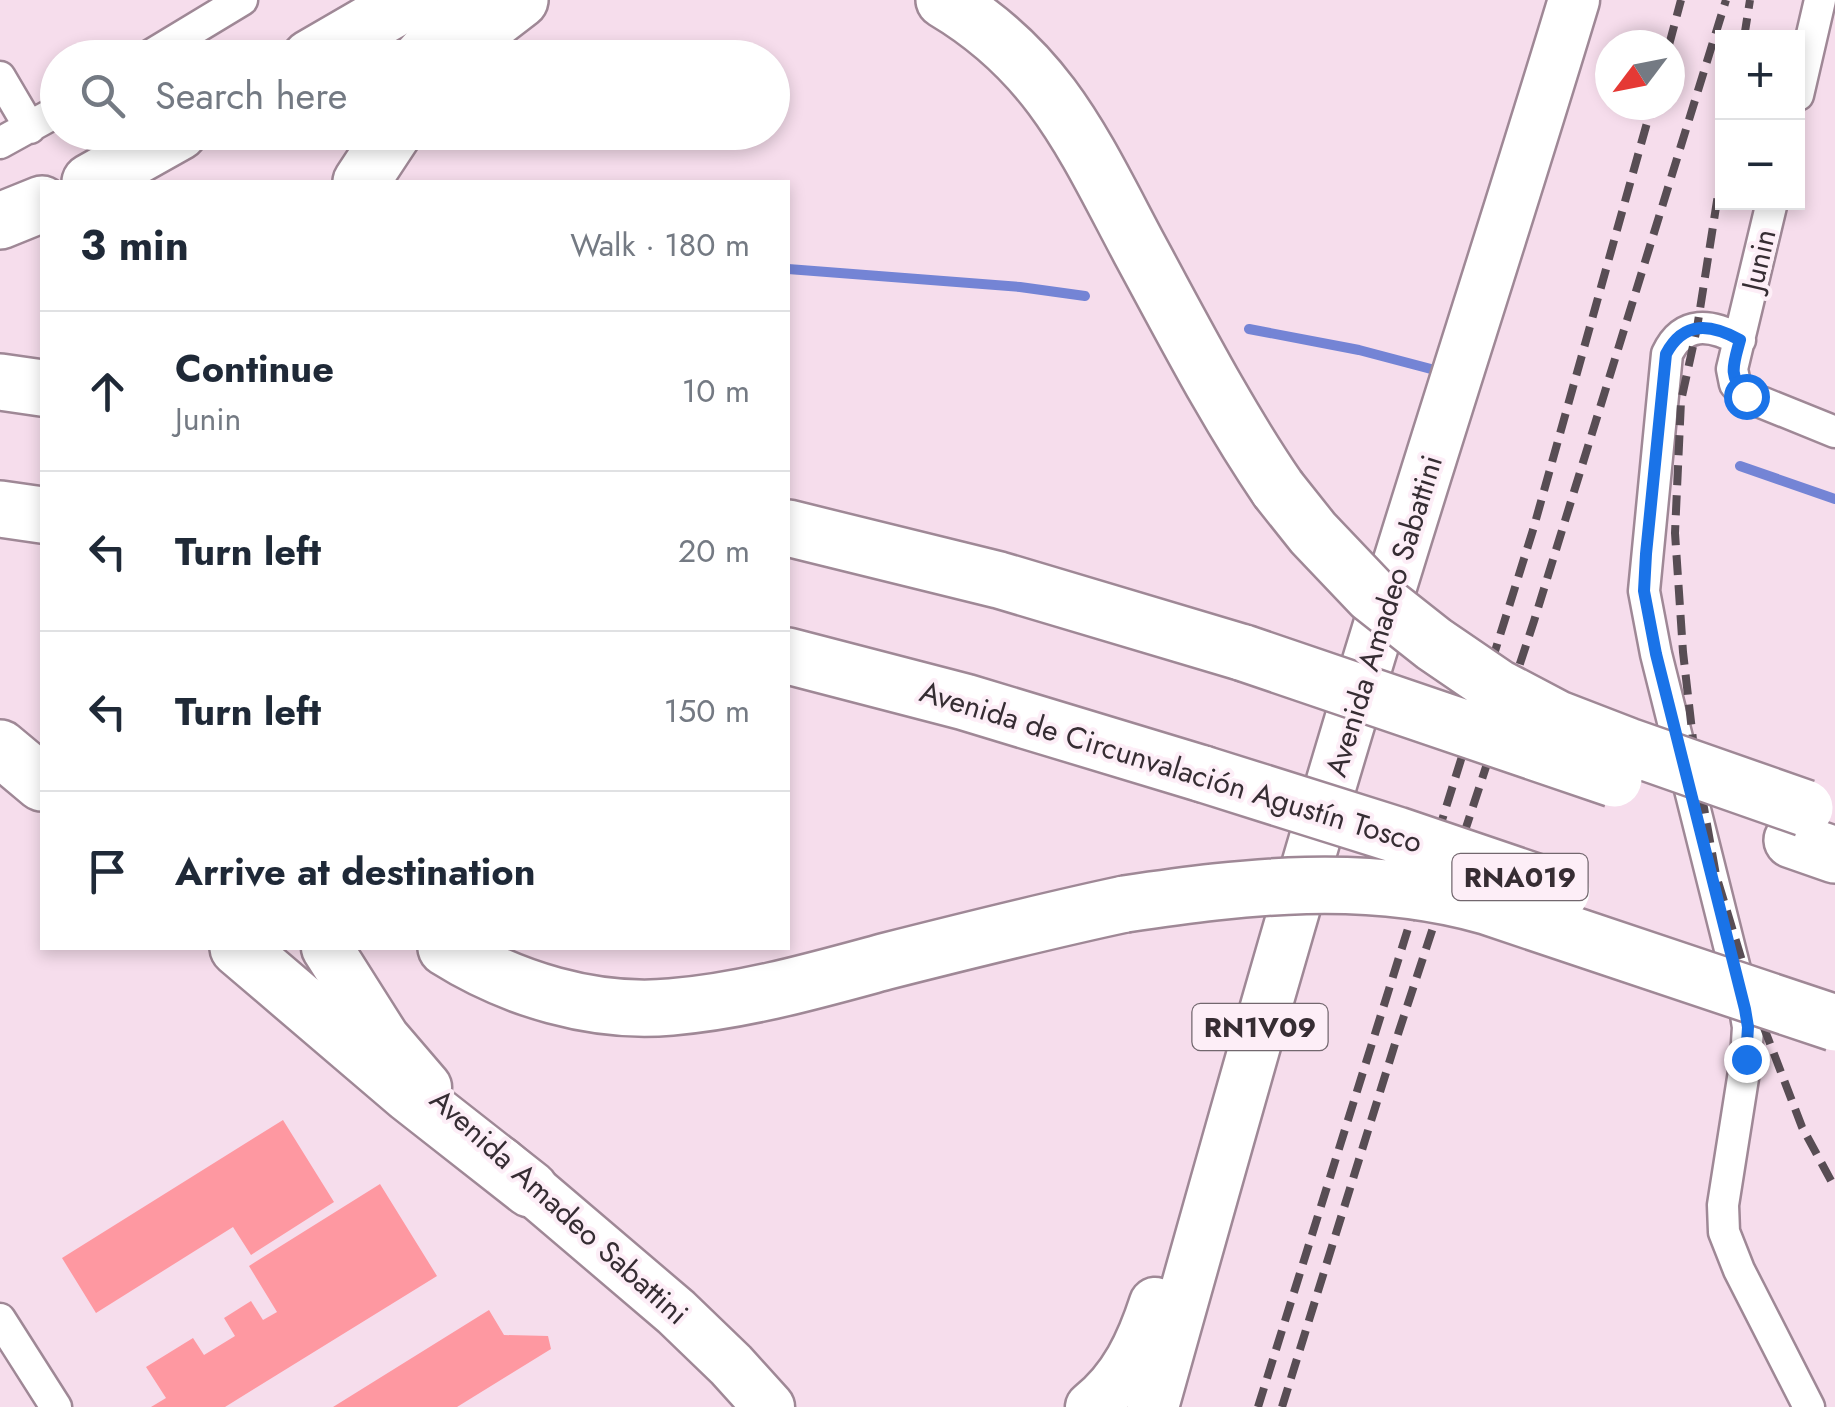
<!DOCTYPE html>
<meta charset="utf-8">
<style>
body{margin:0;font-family:Jost,sans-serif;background:#f2f2f3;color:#1f2937}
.controls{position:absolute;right:30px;top:30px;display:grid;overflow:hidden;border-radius:0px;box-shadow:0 5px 15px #0003}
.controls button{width:90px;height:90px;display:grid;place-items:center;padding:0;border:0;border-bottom:2px solid #e0e1e3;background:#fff;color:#1f2937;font:50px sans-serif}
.compass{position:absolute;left:1595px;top:30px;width:90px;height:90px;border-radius:50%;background:#fff;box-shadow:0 5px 15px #0003;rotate:238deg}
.stop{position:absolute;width:30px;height:30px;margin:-22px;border:8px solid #1a73e8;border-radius:50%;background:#fff}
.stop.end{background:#1a73e8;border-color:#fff;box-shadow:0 2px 10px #0008}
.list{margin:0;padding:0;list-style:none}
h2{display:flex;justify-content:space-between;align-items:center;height:130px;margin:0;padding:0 40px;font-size:42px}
h2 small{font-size:32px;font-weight:400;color:#747a83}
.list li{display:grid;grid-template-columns:65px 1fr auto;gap:30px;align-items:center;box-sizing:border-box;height:160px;padding:0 40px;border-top:2px solid #e0e1e3}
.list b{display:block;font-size:38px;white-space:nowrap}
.list p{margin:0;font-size:32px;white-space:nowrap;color:#747a83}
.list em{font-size:32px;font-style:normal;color:#747a83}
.icon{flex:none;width:55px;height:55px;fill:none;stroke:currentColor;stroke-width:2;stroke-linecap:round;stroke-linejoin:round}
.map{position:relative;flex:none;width:1835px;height:1407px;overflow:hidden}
.search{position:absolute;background:#fff;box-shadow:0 5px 15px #0003;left:40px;top:40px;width:750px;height:110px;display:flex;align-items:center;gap:25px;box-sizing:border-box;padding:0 35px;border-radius:55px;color:#747a83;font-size:38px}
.panel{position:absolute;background:#fff;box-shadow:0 5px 15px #0003;left:40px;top:180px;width:750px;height:770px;border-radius:0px}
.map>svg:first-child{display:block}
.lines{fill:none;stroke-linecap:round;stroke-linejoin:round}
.stream{stroke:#7484d5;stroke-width:10}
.building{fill:#fe98a1}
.street-casing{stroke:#9f8896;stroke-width:35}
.primary-casing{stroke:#9f8896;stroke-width:55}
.highway-casing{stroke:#9f8896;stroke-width:60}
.street{stroke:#fff;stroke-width:30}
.primary{stroke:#fff;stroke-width:50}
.highway{stroke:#fff;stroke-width:55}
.rail{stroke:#584d54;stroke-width:8;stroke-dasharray:20 10;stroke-linecap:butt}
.highway-bridge-casing{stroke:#9f8896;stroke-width:60;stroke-linecap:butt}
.highway-bridge{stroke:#fff;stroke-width:55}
.route{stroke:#1a73e8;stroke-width:12}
.labels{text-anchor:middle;stroke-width:8;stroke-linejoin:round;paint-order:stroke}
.shield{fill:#fdeef7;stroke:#72676e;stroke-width:2.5}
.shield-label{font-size:28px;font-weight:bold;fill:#362d33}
.street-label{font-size:30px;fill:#362d33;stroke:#fdeef7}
</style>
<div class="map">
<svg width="1835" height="1407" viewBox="0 0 1835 1407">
<rect width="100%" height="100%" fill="#f6ddec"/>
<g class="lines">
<path class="stream" d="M788,269L1020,287L1085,296
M1249,329L1359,350L1431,369
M1740,466L1835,499"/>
</g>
<path class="building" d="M283,1120L334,1202L251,1255L233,1227L96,1313L62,1258Z
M380,1184L437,1276L225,1407H151L166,1398L146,1367L193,1338L204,1355L235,1336L224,1318L251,1301L263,1320L277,1312L249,1266Z
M489,1310L504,1335L548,1336L551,1349L457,1407H333Z"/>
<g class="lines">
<defs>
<path id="street" d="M146,58L242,0
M0,77L30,128
M1798,95L1820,0
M0,143L58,111
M1772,202L1732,369L1735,384L1746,396L1835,432
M1740,340C1711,324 1683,320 1667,354L1644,591L1656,654L1745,1009L1748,1027L1746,1059L1723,1205L1724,1232L1739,1270L1809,1407
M0,1319L56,1407"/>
<path id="primary" d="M418,58L471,0
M327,948L384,1038L426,1087
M500,1162L676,1312L731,1365L769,1407
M1091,1407C1125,1380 1142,1343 1155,1303
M1153,1407C1232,1125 1311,843 1398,564C1456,376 1517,189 1574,0"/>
<path id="highway" d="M944,0C1050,63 1085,147 1140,250C1184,331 1226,413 1278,489
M310,58L410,0
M454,58L494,20L520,0
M90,182L179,132
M361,182L394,132
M0,221L42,204
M0,382L42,388
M0,509L42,515
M788,528L999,580L1244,653
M788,656L965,702L1203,774
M0,748L42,783
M1792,840L1835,855
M238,948L409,1094L530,1189
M446,948C511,989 594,1014 671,1007C744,1001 817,980 887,961C966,941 1045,921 1125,904"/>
</defs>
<use href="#street" class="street-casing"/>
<use href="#primary" class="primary-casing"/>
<use href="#highway" class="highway-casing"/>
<use href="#street" class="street"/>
<use href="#primary" class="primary"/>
<use href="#highway" class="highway"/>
<path class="rail" d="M1744,38L1750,0
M1669,45L1681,0
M1722,169L1697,328L1681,401L1675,533L1683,652L1695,757L1716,875L1756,1007L1802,1127L1835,1188
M1258,1407L1533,530L1652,105
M1282,1407L1399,1031L1534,621L1726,0"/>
<defs>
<path id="highway-bridge" d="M1278,489L1313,533L1372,595L1434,644L1497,687L1558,719L1628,746L1805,808
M1244,653L1614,779
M1203,774L1397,835L1562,891
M1125,904C1247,886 1365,872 1486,906L1835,1023"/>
</defs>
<use href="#highway-bridge" class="highway-bridge-casing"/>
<use href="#highway-bridge" class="highway-bridge"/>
</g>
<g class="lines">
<path class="route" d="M1746,396C1728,375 1733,366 1740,340C1711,324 1684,320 1666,354L1646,554L1644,591L1656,654L1745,1009L1748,1027L1746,1059"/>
</g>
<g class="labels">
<g class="shield">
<rect x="1452.5" y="854" width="135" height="46" rx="8"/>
<rect x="1192.5" y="1004" width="135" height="46" rx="8"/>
</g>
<g class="shield-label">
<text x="1520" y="887">RNA019</text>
<text x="1260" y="1037">RN1V09</text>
</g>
<g class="street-label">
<text transform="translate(1759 260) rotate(-77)" y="10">Junin</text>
<text transform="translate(1384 616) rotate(-73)" y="10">Avenida Amadeo Sabattini</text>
<text transform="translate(1171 767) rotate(17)" y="10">Avenida de Circunvalación Agustín Tosco</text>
<text transform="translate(559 1207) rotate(42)" y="10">Avenida Amadeo Sabattini</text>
</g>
</g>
</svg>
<div class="controls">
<button>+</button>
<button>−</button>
</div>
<svg class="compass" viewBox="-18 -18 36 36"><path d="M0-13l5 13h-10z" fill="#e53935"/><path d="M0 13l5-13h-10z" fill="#747a83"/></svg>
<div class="stop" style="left:1746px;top:396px"></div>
<div class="stop end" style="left:1746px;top:1059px"></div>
<div class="search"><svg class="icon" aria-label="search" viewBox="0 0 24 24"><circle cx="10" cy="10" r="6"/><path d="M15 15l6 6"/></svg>Search here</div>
<section class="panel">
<h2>3 min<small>Walk · 180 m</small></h2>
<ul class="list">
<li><svg class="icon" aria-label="ahead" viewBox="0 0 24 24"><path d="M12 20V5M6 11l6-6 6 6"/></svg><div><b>Continue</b><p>Junin</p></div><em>10 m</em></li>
<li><svg class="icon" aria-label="left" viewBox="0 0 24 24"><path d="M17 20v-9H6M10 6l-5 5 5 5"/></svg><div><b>Turn left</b></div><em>20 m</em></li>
<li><svg class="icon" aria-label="left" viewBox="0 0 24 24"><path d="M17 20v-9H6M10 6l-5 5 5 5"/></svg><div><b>Turn left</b></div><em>150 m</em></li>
<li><svg class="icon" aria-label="arrive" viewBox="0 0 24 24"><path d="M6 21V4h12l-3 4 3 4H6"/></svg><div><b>Arrive at destination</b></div></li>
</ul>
</section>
</div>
